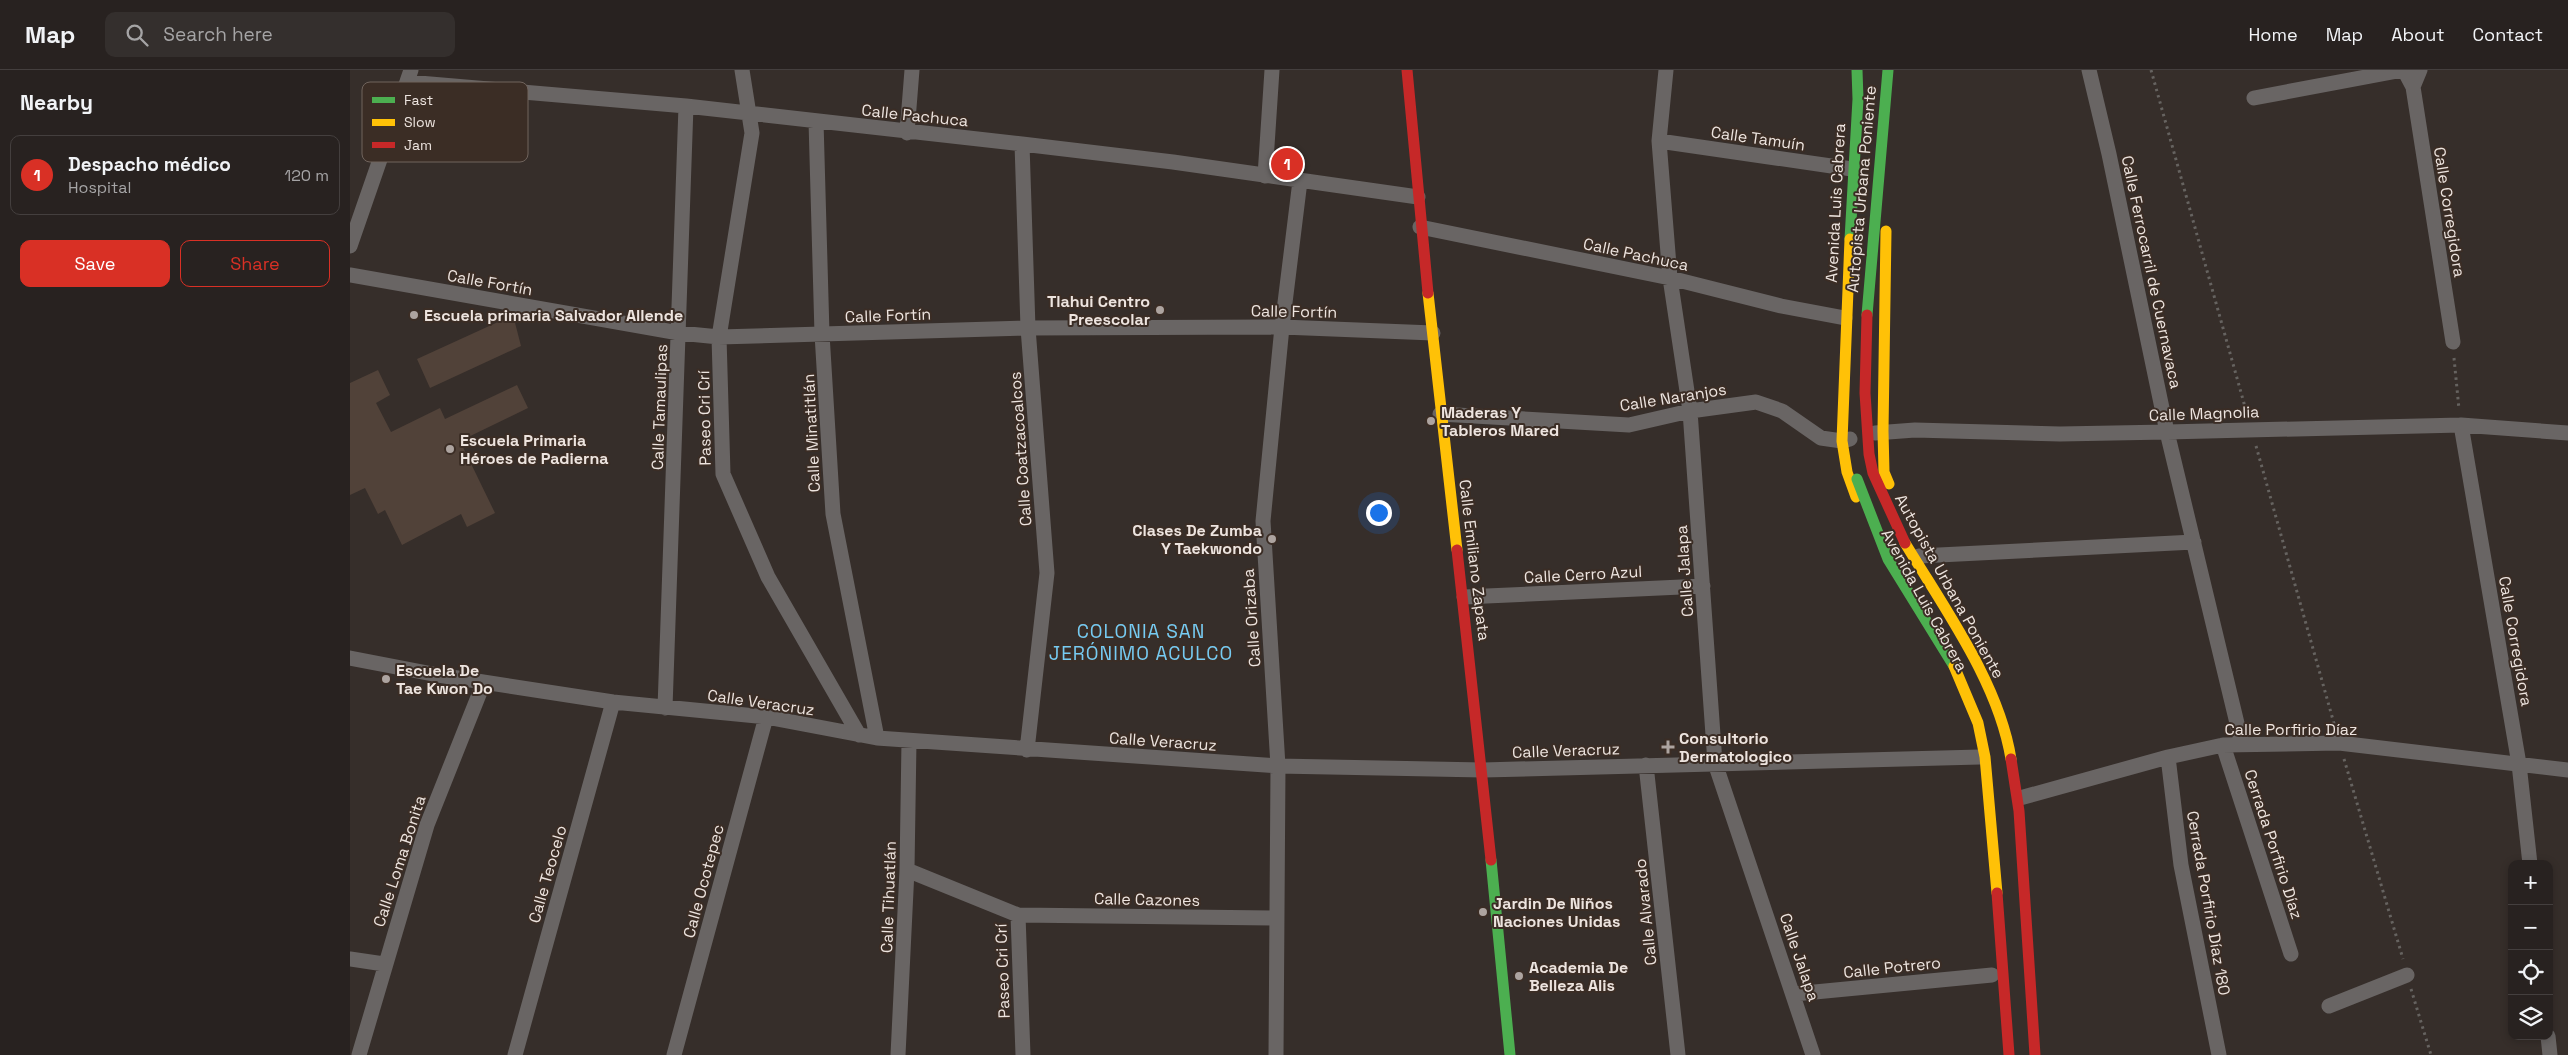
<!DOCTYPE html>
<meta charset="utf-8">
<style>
body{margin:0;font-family:"Space Grotesk",sans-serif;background:#342f2d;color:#f1f3f6}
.controls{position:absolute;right:15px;bottom:15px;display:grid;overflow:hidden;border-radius:10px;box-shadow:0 2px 8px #0003}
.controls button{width:45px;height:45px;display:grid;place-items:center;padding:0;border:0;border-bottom:1px solid #443f3e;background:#282220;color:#f1f3f6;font:25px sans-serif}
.you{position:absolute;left:1028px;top:442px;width:18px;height:18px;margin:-12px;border:4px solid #fff;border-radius:50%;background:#1a73e8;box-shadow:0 0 0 8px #1a73e833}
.badge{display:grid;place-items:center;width:32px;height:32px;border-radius:50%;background:#d93025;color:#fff;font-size:16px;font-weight:700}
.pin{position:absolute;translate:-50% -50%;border:2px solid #fff;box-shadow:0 1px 5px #0006}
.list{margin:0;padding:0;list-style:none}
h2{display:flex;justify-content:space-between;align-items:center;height:65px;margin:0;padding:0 20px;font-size:21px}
h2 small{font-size:16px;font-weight:400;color:#a5a4a5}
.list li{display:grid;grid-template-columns:32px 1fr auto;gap:15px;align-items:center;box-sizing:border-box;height:80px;margin:0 10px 10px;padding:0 10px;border:1px solid #443f3e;border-radius:10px}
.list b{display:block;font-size:19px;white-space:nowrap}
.list p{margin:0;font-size:16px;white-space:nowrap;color:#a5a4a5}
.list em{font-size:16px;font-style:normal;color:#a5a4a5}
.actions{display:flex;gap:10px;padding:15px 20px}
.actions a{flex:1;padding:11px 0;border:1px solid #d93025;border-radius:10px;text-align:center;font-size:18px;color:#d93025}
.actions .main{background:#d93025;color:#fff}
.icon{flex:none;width:28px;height:28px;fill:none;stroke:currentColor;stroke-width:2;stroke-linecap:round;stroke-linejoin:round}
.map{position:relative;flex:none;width:2218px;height:985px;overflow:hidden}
header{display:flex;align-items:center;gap:30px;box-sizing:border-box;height:70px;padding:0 25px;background:#282220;border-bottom:1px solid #443f3e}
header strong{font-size:24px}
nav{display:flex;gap:28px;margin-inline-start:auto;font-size:18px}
.search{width:350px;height:45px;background:#342f2d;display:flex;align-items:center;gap:12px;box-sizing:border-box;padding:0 18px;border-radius:10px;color:#a5a4a5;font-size:19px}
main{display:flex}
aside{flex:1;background:#282220}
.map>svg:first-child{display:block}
.building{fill:#514239}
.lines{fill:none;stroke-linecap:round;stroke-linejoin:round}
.path{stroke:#666360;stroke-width:3;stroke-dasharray:2.5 4;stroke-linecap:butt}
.street{stroke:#696564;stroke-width:15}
.fast{stroke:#4caf50;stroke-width:11}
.slow{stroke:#ffc107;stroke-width:11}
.jam{stroke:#c62828;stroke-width:11}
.fast-bridge{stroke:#4caf50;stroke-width:11}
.slow-bridge{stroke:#ffc107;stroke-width:11}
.jam-bridge{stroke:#c62828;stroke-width:11}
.poi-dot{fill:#ada4a0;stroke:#3b2d25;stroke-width:2}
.labels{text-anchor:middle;stroke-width:4;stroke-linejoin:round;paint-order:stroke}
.street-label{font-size:16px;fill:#ede4df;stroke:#3b2d25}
.poi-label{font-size:16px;font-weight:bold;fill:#ede4df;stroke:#3b2d25;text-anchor:start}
.quarter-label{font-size:19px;letter-spacing:1px;fill:#76cbf2;stroke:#3b2d25}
.key{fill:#3b2d25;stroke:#70645d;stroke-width:1}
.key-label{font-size:14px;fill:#ede4df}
</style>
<header>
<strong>Map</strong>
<div class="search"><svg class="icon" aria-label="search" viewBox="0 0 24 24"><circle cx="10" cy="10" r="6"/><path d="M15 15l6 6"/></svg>Search here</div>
<nav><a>Home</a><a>Map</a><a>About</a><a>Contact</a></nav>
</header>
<main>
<aside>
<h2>Nearby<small></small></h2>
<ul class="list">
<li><span class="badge">1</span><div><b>Despacho médico</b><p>Hospital</p></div><em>120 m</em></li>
</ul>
<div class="actions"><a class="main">Save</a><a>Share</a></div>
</aside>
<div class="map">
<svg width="2218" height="985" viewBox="0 0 2218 985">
<rect width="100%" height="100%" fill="#362e2a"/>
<path class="building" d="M163,245L171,276L80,318L67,289Z
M28,300L40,325L26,333L41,362L90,338L95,349L167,315L178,338L110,371L145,443L117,457L111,444L52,475L35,440L28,444L15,418L0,425V313Z"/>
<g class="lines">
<path class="path" d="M1801,0L1897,344
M2104,288L2109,339
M1906,376L1985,657
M1994,689L2053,889
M2061,919L2081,985"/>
<path class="street" d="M392,0L402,63L369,267L373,404L418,507L509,665
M1316,0L1309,71L1320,208L1340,341L1365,693L1463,985
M1739,0L1759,84L1817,362L1892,674
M2054,0L2063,17L2103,272
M57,12L336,36L672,74L823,92L1068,127
M2063,17L2070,0
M1904,28L2053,0
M466,51L472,264L483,444L527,668
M557,63L562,0
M1309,71L1502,99
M672,74L678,258L697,503L677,680
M915,106L922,0
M1070,157L1320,208L1431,236L1495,248
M0,176L61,0
M0,205L329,263L369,267L678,258L932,257L1083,263
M1090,344L1279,355L1340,341L1406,332L1432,341L1471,368L1492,371L1500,369
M2111,355L2169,694L2180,794
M1525,363L1565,360L1710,364L1817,362L2111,355L2218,363
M1569,486L1844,472
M1114,527L1353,516
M0,588L88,605L263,632L416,647L527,668L928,696L1133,700L1630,687
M315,638L336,36
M1873,675L1941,884
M1818,687L1831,795L1869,985
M1296,695L1328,985
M1670,728L1818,687L1873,675L1989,673L2218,700
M557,800L668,845L926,848
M668,845L673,985
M0,889L34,894
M1444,924L1642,905
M1979,936L2057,905
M2198,966L2200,985
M9,985L77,755L134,612
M165,985L263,632
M324,985L416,647
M548,985L557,800L559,671
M926,985L928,696L913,451L932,257L950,111"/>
<path class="fast" d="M1500,169L1508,29L1507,0
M1141,790L1160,985"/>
<path class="slow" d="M1536,161L1533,361L1534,402L1539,414
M1500,169L1492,371L1497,402L1506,427
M1078,223L1107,480"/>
<path class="jam" d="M1057,0L1078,223
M1107,480L1141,790"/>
<path class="fast-bridge" d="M1517,245L1538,0
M1507,409L1538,489L1604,596"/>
<path class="slow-bridge" d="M1555,473C1594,538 1649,613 1661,689
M1604,596L1628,653L1635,687L1647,823"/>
<path class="jam-bridge" d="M1517,245L1515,323L1519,384L1523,403L1555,473
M1661,689L1669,741L1685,985
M1647,823L1659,985"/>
</g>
<g class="poi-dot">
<circle cx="810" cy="240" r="5"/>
<circle cx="64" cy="245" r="5"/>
<circle cx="1081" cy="351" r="5"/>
<circle cx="100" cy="379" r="5"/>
<circle cx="922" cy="469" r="5"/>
<circle cx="36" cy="609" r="5"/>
<path d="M1315.5 669.5h5v5h5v5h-5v5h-5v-5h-5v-5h5z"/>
<circle cx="1133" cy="842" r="5"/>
<circle cx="1169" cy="906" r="5"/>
</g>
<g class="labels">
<g class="street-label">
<text transform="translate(565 45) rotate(6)" y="6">Calle Pachuca</text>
<text transform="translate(1408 68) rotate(8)" y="6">Calle Tamuín</text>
<text transform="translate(1511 119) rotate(-85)" y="6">Autopista Urbana Poniente</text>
<text transform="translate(1485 133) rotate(-87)" y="6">Avenida Luis Cabrera</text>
<text transform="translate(2100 142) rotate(81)" y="6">Calle Corregidora</text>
<text transform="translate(1286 184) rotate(12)" y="6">Calle Pachuca</text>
<text transform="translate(1802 202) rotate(78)" y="6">Calle Ferrocarril de Cuernavaca</text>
<text transform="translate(140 212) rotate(10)" y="6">Calle Fortín</text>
<text transform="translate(944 241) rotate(1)" y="6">Calle Fortín</text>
<text transform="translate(538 245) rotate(-2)" y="6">Calle Fortín</text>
<text transform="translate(1323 327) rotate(-9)" y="6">Calle Naranjos</text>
<text transform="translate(309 337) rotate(-88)" y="6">Calle Tamaulipas</text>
<text transform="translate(1854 343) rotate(-2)" y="6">Calle Magnolia</text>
<text transform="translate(354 348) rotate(-91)" y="6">Paseo Cri Crí</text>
<text transform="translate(461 363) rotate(-93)" y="6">Calle Minatitlán</text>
<text transform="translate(670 379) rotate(-94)" y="6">Calle Coatzacoalcos</text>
<text transform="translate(1125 490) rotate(83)" y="6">Calle Emiliano Zapata</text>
<text transform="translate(1334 501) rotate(-94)" y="6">Calle Jalapa</text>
<text transform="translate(1233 504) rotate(-3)" y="6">Calle Cerro Azul</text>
<text transform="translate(1600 516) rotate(61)" y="6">Autopista Urbana Poniente</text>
<text transform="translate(1575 530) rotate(61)" y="6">Avenida Luis Cabrera</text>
<text transform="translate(901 548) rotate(-94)" y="6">Calle Orizaba</text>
<text transform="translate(2166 571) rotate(80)" y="6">Calle Corregidora</text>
<text transform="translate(411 632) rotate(8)" y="6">Calle Veracruz</text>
<text x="1941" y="665">Calle Porfirio Díaz</text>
<text transform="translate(813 671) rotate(4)" y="6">Calle Veracruz</text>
<text transform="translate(1216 680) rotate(-2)" y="6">Calle Veracruz</text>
<text transform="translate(1924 774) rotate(72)" y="6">Cerrada Porfirio Díaz</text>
<text transform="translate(49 791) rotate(-72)" y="6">Calle Loma Bonita</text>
<text transform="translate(197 804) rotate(-74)" y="6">Calle Teocelo</text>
<text transform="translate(353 811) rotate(-75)" y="6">Calle Ocotepec</text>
<text transform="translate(538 827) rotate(-88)" y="6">Calle Tihuatlán</text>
<text transform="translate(797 829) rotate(1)" y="6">Calle Cazones</text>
<text transform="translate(1859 833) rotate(80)" y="6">Cerrada Porfirio Díaz 180</text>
<text transform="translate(1295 842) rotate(-96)" y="6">Calle Alvarado</text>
<text transform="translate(1450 887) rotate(71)" y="6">Calle Jalapa</text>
<text transform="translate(1542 897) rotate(-6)" y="6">Calle Potrero</text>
<text transform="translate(652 901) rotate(-92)" y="6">Paseo Cri Crí</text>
</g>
<g class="poi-label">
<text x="800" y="237" text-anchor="end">Tlahui Centro<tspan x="800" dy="18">Preescolar</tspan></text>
<text x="74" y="251">Escuela primaria Salvador Allende</text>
<text x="1091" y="348">Maderas Y<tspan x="1091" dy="18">Tableros Mared</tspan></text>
<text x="110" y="376">Escuela Primaria<tspan x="110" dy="18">Héroes de Padierna</tspan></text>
<text x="912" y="466" text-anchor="end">Clases De Zumba<tspan x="912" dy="18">Y Taekwondo</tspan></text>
<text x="46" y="606">Escuela De<tspan x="46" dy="18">Tae Kwon Do</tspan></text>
<text x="1329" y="674">Consultorio<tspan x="1329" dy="18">Dermatologico</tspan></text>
<text x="1143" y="839">Jardin De Niños<tspan x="1143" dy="18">Naciones Unidas</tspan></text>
<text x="1179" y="903">Academia De<tspan x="1179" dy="18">Belleza Alis</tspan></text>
</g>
<g class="quarter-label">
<text x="791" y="568">COLONIA SAN<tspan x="791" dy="22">JERÓNIMO ACULCO</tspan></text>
</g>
</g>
<rect x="12" y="12" width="166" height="80" rx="8" class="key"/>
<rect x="22" y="27" width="23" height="6" fill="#4caf50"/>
<rect x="22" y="49" width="23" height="7" fill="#ffc107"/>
<rect x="22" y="72" width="23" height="6" fill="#c62828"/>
<g class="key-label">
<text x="54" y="35">Fast</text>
<text x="54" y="57">Slow</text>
<text x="54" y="80">Jam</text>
</g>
</svg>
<div class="controls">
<button>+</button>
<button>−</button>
<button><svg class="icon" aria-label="locate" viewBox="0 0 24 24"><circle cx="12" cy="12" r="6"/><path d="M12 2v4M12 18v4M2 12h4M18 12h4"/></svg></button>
<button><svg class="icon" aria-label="layers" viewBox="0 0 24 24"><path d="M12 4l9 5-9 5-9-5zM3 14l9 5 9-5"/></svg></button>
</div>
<div class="you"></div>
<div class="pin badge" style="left:937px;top:94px">1</div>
</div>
</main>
